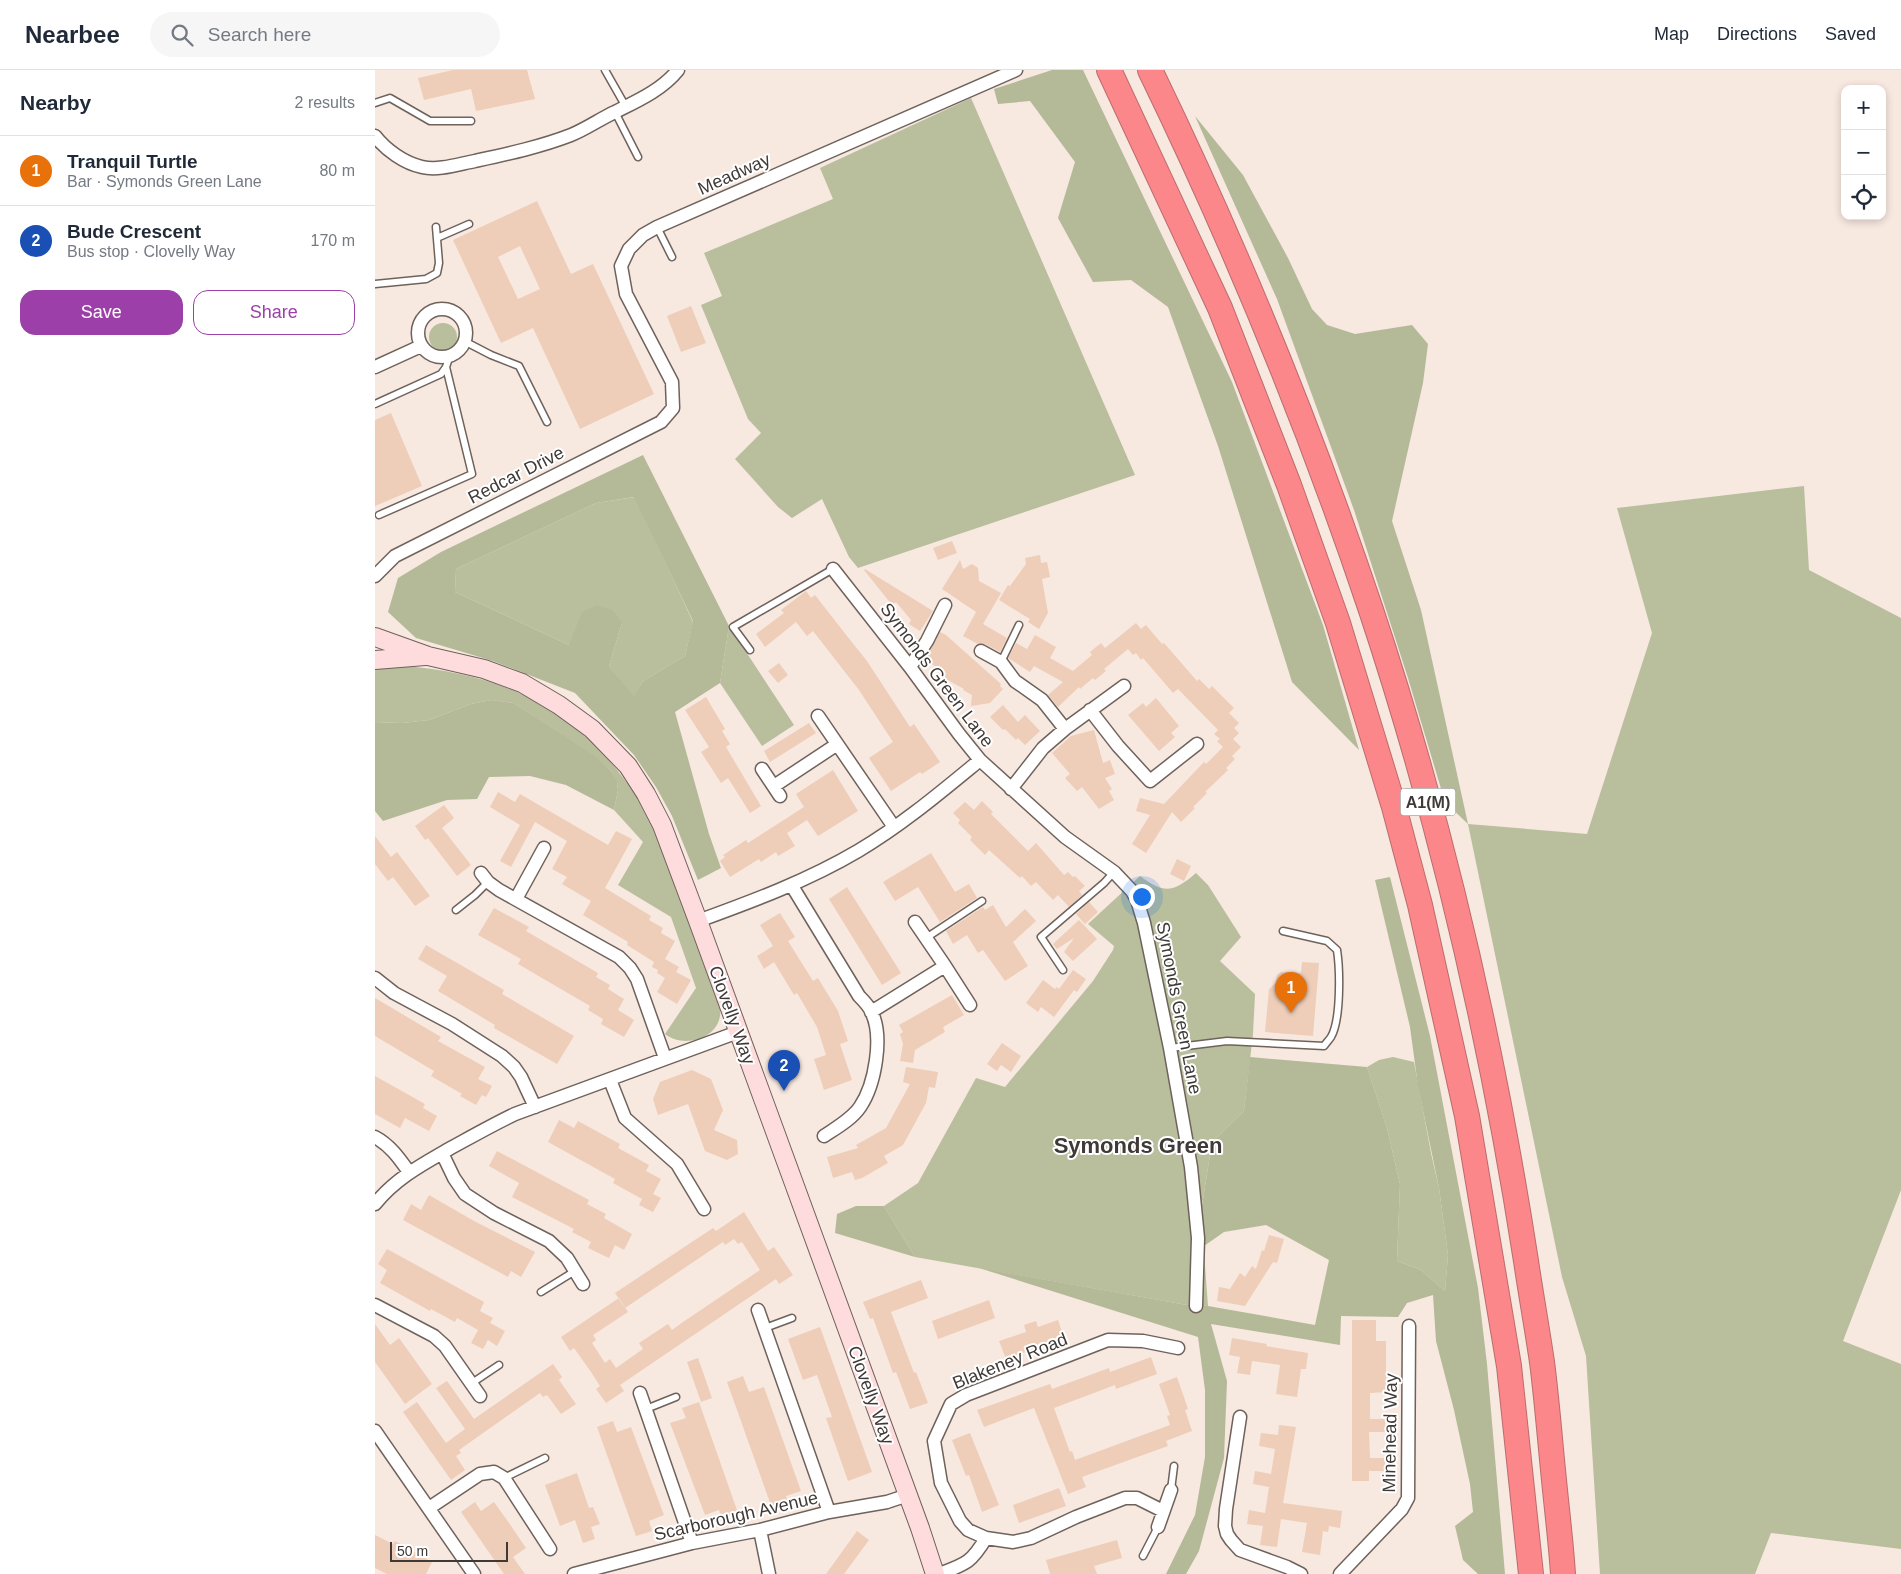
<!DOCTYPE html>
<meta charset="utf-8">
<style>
body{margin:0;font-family:Arial,sans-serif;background:#f6f6f7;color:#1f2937}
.controls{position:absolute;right:15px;top:15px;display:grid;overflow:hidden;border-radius:10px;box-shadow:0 2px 8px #0003}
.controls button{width:45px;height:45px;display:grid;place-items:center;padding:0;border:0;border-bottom:1px solid #e0e1e3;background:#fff;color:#1f2937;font:25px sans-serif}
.scale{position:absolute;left:15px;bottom:12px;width:118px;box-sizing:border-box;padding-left:5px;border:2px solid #3f3a37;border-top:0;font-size:14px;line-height:18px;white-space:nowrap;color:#3f3a37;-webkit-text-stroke:4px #fff;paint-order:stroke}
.you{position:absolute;left:766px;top:826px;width:18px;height:18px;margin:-12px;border:4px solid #fff;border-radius:50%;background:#1a73e8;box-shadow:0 0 0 8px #1a73e833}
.badge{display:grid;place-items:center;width:32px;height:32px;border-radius:50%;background:#9c3fa8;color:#fff;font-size:16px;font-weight:700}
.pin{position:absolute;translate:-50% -41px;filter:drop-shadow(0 1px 2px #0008)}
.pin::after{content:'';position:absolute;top:26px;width:18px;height:15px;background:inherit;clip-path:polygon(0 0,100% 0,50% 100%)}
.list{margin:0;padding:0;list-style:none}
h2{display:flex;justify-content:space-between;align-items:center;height:65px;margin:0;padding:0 20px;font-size:21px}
h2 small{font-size:16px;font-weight:400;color:#747a83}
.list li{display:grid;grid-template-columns:32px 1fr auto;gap:15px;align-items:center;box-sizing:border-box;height:70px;padding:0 20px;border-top:1px solid #e0e1e3}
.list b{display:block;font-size:19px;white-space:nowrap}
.list p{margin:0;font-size:16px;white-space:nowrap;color:#747a83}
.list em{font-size:16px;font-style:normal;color:#747a83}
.actions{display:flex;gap:10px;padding:15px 20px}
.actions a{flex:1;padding:11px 0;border:1px solid #9c3fa8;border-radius:15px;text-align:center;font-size:18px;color:#9c3fa8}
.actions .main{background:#9c3fa8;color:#fff}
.icon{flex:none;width:28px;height:28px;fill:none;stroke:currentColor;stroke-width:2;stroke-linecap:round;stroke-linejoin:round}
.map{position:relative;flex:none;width:1526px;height:1504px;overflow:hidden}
header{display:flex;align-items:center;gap:30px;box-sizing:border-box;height:70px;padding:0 25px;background:#fff;border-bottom:1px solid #e0e1e3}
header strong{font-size:24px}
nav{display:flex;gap:28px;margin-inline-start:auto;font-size:18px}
.search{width:350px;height:45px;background:#f6f6f7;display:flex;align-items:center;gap:12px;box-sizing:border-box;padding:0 18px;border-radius:28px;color:#747a83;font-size:19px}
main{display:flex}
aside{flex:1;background:#fff}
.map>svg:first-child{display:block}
.green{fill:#b9be9c}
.forest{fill:#b4b997;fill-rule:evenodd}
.building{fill:#eeceb8;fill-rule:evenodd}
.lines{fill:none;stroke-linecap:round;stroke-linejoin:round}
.lane-casing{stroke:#6e625b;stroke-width:9}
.street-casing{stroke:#6e625b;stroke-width:15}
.secondary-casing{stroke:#6e625b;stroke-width:20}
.highway-casing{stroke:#ba6c6d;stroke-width:26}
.lane{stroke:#fff;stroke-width:6}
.street{stroke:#fff;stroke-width:12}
.secondary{stroke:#fedbdc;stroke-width:18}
.highway{stroke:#fc878a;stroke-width:24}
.labels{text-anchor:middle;stroke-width:4;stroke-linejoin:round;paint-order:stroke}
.shield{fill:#fff;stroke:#797573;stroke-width:1}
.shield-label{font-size:16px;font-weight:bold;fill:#3f3a37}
.street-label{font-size:18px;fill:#3f3a37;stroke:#fff}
.district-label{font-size:22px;font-weight:bold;fill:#3f3a37;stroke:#fff}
</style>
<header>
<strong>Nearbee</strong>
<div class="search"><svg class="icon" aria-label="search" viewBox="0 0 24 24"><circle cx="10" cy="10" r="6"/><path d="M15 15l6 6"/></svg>Search here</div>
<nav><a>Map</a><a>Directions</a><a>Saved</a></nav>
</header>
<main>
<aside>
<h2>Nearby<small>2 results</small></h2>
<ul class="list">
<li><span class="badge" style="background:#e8710a">1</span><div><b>Tranquil Turtle</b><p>Bar · Symonds Green Lane</p></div><em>80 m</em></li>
<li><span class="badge" style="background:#1a4fb4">2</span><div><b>Bude Crescent</b><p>Bus stop · Clovelly Way</p></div><em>170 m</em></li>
</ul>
<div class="actions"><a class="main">Save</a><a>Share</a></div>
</aside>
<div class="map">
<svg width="1526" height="1504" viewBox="0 0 1526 1504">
<rect width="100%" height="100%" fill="#f7e8e0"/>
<path class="green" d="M596,28L760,405L483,498L474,487L447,429L417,448L403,437L360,389L386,363L373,349L326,235L347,226L329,183L458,129L445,98Z
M54 267a14 14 0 1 1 28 0a14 14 0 1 1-28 0Z
M1429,416L1434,500L1526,548V1120L1468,1271L1526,1294V1479L1396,1463L1380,1504H1225L1211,1286L1187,1207L1093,754L1212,764L1277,563L1242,438Z
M260,427L318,552L310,586L268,611L259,627L234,596L247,553L194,575L80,522L81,499L221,433Z
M354,556L419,655L387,676L345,613Z
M28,596C149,605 227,655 282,763L345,938C349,967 310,980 290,964L321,918L296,847L243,815L268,772L239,740L243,720L242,712L236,701L219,686L139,633L116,630L96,634L54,650L27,653L0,652V598Z
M821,803L833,815L866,867L845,891L880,924L878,964L869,1041L837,1072L826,1142L833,1236L812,1235L540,1187L509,1136L543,1113L601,1008L630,1017L718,911L738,880L739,876L713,854L765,806C789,824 798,823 821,803Z
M1018,987L1039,992L1056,1083L1064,1118L1073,1185L1070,1221L1046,1200L1022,1191L1025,1114L1012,1058L992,997L1004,990Z"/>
<path class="forest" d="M677,0H708L857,312L948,555L984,680L917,612L843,376L793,237L756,210L718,212L683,148L700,92L655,31L623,34L619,19Z
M820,46L868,105L913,188L937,239L952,255L980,264L1037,255L1053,274L1048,313L1017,451L1046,540L1093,754L1070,732L1033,608L979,440L902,229Z
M268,385L354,556L345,613L300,642L334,764L346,798L323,810L297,746L281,717L259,685L200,623L118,591L41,568L13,542L23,508L66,482ZM259,427L318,551L310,586L268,611L259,626L234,596L247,553L238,541L222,535L207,542L194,575L80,522L81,499L221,433Z
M116,630L139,633L220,686L236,701L242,711L243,720L239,740L191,715L155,706L114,707L102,729L72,730L8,751L0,741V652L27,653L54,650L96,634Z
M1015,807L1055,966L1103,1218L1112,1294L1130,1504H1103L1088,1490L1080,1456L1098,1442L1095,1414L1079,1340L1061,1271L1058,1225L1032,1233L1023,1247L966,1246L965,1275L836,1254L852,1311L849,1388L824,1481L811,1504H791L820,1445L830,1387V1320L823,1267L604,1198L812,1235L833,1236L940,1255L954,1190L891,1155L849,1162L829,1176L826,1142L837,1072L869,1041L875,987L992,997L1012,1058L1025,1114L1022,1191L1046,1200L1070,1221L1073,1185L1064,1118L1043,1016L1035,957L1000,810Z
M481,1136H509L540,1187L460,1163L462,1144Z"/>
<path class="building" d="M78,0H152L160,29L101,41L96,19L49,30L43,8Z
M162,131L196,204L218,194L279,324L205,359L158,258L126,273L78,170ZM145,176L165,219L143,229L123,187Z
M316,236L331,273L306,282L292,246Z
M16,343L47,416L0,436V350Z
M577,471L582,483L563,490L558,478Z
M665,485L666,493L672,492L675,507L667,509L673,543L664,559L653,552L655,549L624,530L633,515L635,516L651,494L650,488Z
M585,490L588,499L597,494L603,498L604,511L626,523L608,554L632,568L625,582L610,574H603L588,566L601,542L567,519Z
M490,499L558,541L545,561L534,554L536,550L521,532L517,535L489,500Z
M431,521L436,528L440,525L472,566L492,591L535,657L539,654L565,692L547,704L545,702L516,721L494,688L518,672L484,620L438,561L432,566L421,552L390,577L381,564L409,543L406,540Z
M761,553L766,559L771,555L787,574L789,573L822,611L824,609L834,619L837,616L859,638L854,643L864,653L859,658L864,663L858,669L866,677L857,686L860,689L851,698L853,700L830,722L832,723L818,737L820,738L806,752L797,742L771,783L757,774L775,745L761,741L765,728L789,734L829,692L831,694L848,677L842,671L845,669L839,664L843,660L803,619L798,623L768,588L766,590L761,583L758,585L753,579L729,599L731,601L720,610L718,608L705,619L704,617L683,637L673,625L688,612L659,596L655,602L633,588L641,573L652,579L660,565L681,577L675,588L698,601L717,585L715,582L726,573L730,578Z
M565,562L571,565L626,614L625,616L628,619L615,633L596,636L597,625L588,620L589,619L567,607L570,602L550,590Z
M404,593L413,605L403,613L393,601Z
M331,627L350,659L347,661L355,674L351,677L386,736L375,743L353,708L346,713L326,682L334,677L310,640Z
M781,628L804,656L796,663L800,667L784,681L753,645L768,633L771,637Z
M628,635L643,652L650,645L665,661L650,675L643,668L641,670L630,659L628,660L615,647Z
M434,653L441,663L395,692L389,681Z
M719,660L728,693L735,690L740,704L730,708L737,719L734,721L739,730L724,739L707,717L702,721L690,708L695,704L677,683L696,666Z
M458,700L483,741L443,766L432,750L412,763L420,776L403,786L401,782L386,792L384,789L355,807L345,791L350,787L348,785L371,770L373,773L429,737L421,724Z
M123,722L140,732L145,724L233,775L241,761L257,769L230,818L276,846L274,850L288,858L286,863L300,871L290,889L304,897L301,902L316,910L302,934L282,922L290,908L282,903L283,900L277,897L279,892L252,875L253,872L208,845L216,831L187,814L192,807L177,799L192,771L160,752L136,797L125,791L145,755L115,737Z
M607,731L618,742L616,744L653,781L661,773L689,805L693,802L698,807L700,806L710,816L704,821L707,825L694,837L683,825L678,830L661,812L656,816L647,806L645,808L614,780L610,785L595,770L597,767L583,753L585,750L578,743L590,732L599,740Z
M69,735L79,748L67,758L96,795L82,806L53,768L50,770L40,756Z
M0,766L16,787L22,782L55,826L40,836L18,807L13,811L0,794Z
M556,783L580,822L594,814L602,828L565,852L543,817L520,831L508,812Z
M802,789L816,796L809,811L795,804Z
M472,817L526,903L507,915L454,829Z
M714,832L723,842L710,854L701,844Z
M618,835L631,857L650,839L661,851L638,872L653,896L630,911L608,880L603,883L592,865L578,874L571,861L608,837L610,840Z
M119,838L154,857L151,861L223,903L221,907L235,915L233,919L249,929L243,940L259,950L249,967L226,954L228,949L213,940L215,936L143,894L146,889L103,865Z
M405,843L420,867L413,871L438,911L443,908L463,941L473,971L465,974L477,1010L449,1020L439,989L451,985L442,957L422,923L419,925L399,892L389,899L382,886L398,876L385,855Z
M704,850L722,869L698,891L689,882L699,868L682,879L678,874Z
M51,875L129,920L127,924L199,966L182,994L119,958L120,955L63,921L72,906L43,889Z
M927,892L944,893L938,966L890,962L894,919L901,913L902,905L906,902L926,903Z
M698,900L711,909L702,922L699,920L679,947L666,937L663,942L651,933L668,910L680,919L682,917L684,919Z
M577,925L589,945L568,957L570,962L540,980L538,993L525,991L528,974L525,964L528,962L524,955Z
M0,928L66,967L63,971L110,997L103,1009L117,1016L111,1027L107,1025L101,1035L85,1026L87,1024L56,1006L59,1001L0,966Z
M627,973L646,986L636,1002L626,995L622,1001L612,994Z
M531,997L563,1002L560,1018L554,1017L551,1033L528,1075L509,1086L513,1093L487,1108L480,1110L477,1102L458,1108L452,1087L483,1078L481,1075L511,1058L535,1014L528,1012Z
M317,1000L336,1009L348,1040L339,1060L362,1070L363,1084L352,1090L330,1081L313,1034L283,1045L278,1029L285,1012Z
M0,1006L50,1034L48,1038L62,1046L54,1061L30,1048L25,1058L0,1044Z
M184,1050L199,1058L203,1051L245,1074L243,1078L274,1095L271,1101L286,1109L278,1124L286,1128L278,1142L264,1135L267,1129L238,1113L240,1109L173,1072Z
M122,1081L214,1130L212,1134L231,1144L229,1148L257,1164L249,1180L240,1175L234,1188L213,1178L216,1172L197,1162L199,1159L137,1127L144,1113L114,1096Z
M54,1125L99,1151L160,1182L146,1207L136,1201L133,1207L28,1150L36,1134L46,1140Z
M369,1142L393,1181L399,1177L418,1205L404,1214L401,1209L245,1315L249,1321L231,1333L221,1319L225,1316L216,1302L199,1278L195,1281L186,1267L244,1228L253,1242L218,1265L221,1270L217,1273L230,1293L235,1289L241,1298L268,1279L264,1273L293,1254L297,1260L311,1250L385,1200L367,1172L363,1174L359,1169L350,1175L348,1172L250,1238L240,1223L338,1158L341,1161Z
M894,1165L909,1169L902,1193L898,1192L870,1236L842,1231L844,1217L855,1219L865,1203L870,1207L877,1196L881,1199L887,1180L889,1181Z
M12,1179L109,1232L105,1241L118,1248L115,1253L130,1261L122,1276L113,1270L108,1279L96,1273L103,1260L82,1248L80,1252L56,1239L55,1241L5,1213L12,1200L3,1194Z
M546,1210L553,1228L516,1242L539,1303L541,1302L553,1333L535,1339L521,1302L518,1303L498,1248L495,1249L488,1232Z
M614,1230L620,1248L563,1269L557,1251Z
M683,1250L689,1268L631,1289L624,1271L651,1262L649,1255L661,1251L663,1257Z
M977,1250H1001V1271H1011V1322L995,1323V1349H1010V1362H994L995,1388H1010V1401H994V1411H977Z
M0,1254L15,1275L24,1268L57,1314L30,1334L0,1292Z
M445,1257L497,1402L473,1411L451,1348L457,1347L442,1305L428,1310L413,1269Z
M857,1268L892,1274L891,1276L933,1283L931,1299H926L922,1327L901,1324L905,1295L877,1291L875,1305L862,1303L865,1287L854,1285Z
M776,1287L782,1304L741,1319L740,1315L679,1338L695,1382L697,1381L700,1390L795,1355L792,1346L795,1345L784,1314L802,1307L813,1339L810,1340L817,1361L791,1371L793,1376L707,1407L711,1417L693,1424L659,1338L609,1357L602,1340L675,1314L677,1319L734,1298L735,1302Z
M323,1288L337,1328L326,1332L312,1292Z
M178,1294L187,1307L184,1310L201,1334L186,1344L172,1325L168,1327L165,1323L84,1380L86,1383L81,1386L90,1400L76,1410L28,1342L42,1332L71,1373L90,1359L61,1318L72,1311L99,1349Z
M368,1306L374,1322L389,1317L426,1421L411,1426L414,1435L398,1441L352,1312Z
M324,1332L363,1443L347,1449L344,1440L330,1445L295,1353L311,1348L307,1338Z
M238,1351L242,1362L256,1357L289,1445L274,1451L277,1461L261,1466L222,1357Z
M904,1355L921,1357L908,1433L967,1441L965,1458L954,1456L953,1462L948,1461L945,1485L927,1482L932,1453L906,1449L902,1477L885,1475L888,1456L872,1454L874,1440L890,1443L894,1417L878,1414L880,1401L896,1404L900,1379L884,1376L886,1363L903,1365Z
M595,1363L624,1435L607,1442L594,1405L591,1406L577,1370Z
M202,1403L214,1438L218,1437L225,1454L216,1457L220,1469L208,1473L200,1450L185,1456L170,1415Z
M684,1418L691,1436L644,1453L638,1435Z
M100,1432L106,1441L119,1432L132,1450L151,1478L138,1487L150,1504H129L86,1442Z
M482,1461L494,1470L469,1504H451Z
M0,1465L18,1474L20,1471L57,1492L51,1504H12L0,1498Z
M742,1470L747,1488L719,1496L722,1504H675L671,1490Z"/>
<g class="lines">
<defs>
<path id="lane" d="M230,0L251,37
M0,33L15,28L55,51H96
M240,42L263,87
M282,157L297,187
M62,168L94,154
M0,214L51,209L62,203L64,193L61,157
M89,271L116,285L144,296L172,352
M0,334L66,304L71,297L75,285
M4,445L97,404L71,297
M375,580L358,557L458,499
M626,592L644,555
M81,840L100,825L113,812
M551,868L607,831
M688,900L666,867L729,813L739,802
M795,978L852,971L949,976C951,973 954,970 956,967C966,950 965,900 962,880L952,871L908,861
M166,1222L200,1201
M390,1258L417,1248
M97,1313L124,1295
M271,1339L301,1327
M129,1408L170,1388
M796,1420L799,1396
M768,1486L783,1457"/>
<path id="street" d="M0,66C11,80 29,93 47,97C63,101 84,94 100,91C132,84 165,77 196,65C211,59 225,49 240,42C262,31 287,20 303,0
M43 263a24 24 0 1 1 48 0a24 24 0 1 1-48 0Z
M0,297L46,276
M458,499L535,597L584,664L605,690L690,767L739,802L757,821L762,830L769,853L795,978L816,1097L823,1168L821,1236
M0,506L20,486L286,352L298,338L297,312L251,224L246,196L254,179L268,165L282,157L641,0
M606,581L626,592L640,611L667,630L690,659
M535,597L552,571L570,535
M715,640L743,676L775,711L822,674
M443,646L519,757
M387,699L405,726
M399,716L461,675
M636,719L668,678L690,659L749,616
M106,803L113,812L124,820L244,887L255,898L262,909L290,988
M417,816L484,926C488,930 493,935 496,941C509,966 500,1015 485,1037C477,1049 461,1058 449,1066
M141,829L169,778
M323,851C378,831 432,811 483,781C527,755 566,722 605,690
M540,852L570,896L595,935
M0,908L19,923L77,954L127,986L139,997L146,1007L160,1037
M496,942L570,896
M235,1010L250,1048L302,1094L329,1139
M0,1067C15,1075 24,1088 34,1102
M67,1083L79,1108L90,1124L119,1143L174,1171L192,1188L208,1214
M0,1134C20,1109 46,1095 74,1079C96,1067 117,1055 140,1044L363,962
M0,1235L59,1266L70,1276L105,1326
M383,1240L454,1442
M265,1323L317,1473
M865,1347L851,1439L850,1456L852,1464L856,1470L865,1480L912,1497L926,1504
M0,1361L99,1504
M54,1438L105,1404L119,1402L129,1408L175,1479
M783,1457L796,1420
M385,1460L394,1504
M611,1468L593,1460L585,1451L566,1413L559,1371L576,1334L591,1325L733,1270L768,1271L803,1278
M199,1504L317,1473L385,1460L454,1442L512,1432L533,1425
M564,1504C591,1494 596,1493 611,1468L638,1472L656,1468L701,1447L750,1428H762L788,1441
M965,1504L1027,1439L1033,1428L1034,1256"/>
<path id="secondary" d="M0,567L53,586L109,599L147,613L184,635L217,659L253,696L271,724L287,755L323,851L545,1458L560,1504
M0,590L50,586"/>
<path id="highway" d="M734,0L845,238L914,415L963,553L1019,737L1045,835L1092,1046L1134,1296L1156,1504
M775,0C860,175 934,355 996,540C1066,751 1117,971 1151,1191C1156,1225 1162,1258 1167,1292C1172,1331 1175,1371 1179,1410C1182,1441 1186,1473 1188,1504"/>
</defs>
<use href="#lane" class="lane-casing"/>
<use href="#street" class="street-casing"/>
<use href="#secondary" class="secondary-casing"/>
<use href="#highway" class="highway-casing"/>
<use href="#lane" class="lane"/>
<use href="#street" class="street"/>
<use href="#secondary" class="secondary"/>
<use href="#highway" class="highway"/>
</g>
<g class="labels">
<rect class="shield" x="1025.5" y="718.5" width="55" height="27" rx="4"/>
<g class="shield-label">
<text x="1053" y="738">A1(M)</text>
</g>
<g class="street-label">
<text transform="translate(359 104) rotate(-24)" y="6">Meadway</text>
<text transform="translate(141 405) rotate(-27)" y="6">Redcar Drive</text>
<text transform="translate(562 605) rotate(53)" y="6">Symonds Green Lane</text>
<text transform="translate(804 938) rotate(79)" y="6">Symonds Green Lane</text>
<text transform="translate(357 945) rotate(70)" y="6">Clovelly Way</text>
<text transform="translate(635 1291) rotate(-22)" y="6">Blakeney Road</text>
<text transform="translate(496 1325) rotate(70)" y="6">Clovelly Way</text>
<text transform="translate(1015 1363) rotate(-89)" y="6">Minehead Way</text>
<text transform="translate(361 1446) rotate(-13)" y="6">Scarborough Avenue</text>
</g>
<g class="district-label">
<text x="763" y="1083">Symonds Green</text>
</g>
</g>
</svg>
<div class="controls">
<button>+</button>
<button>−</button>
<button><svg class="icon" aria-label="locate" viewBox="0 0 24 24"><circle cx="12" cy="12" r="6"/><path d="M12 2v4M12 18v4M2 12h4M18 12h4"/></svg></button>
</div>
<div class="scale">50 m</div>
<div class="you"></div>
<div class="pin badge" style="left:916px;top:943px;background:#e8710a">1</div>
<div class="pin badge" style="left:409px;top:1021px;background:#1a4fb4">2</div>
</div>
</main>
